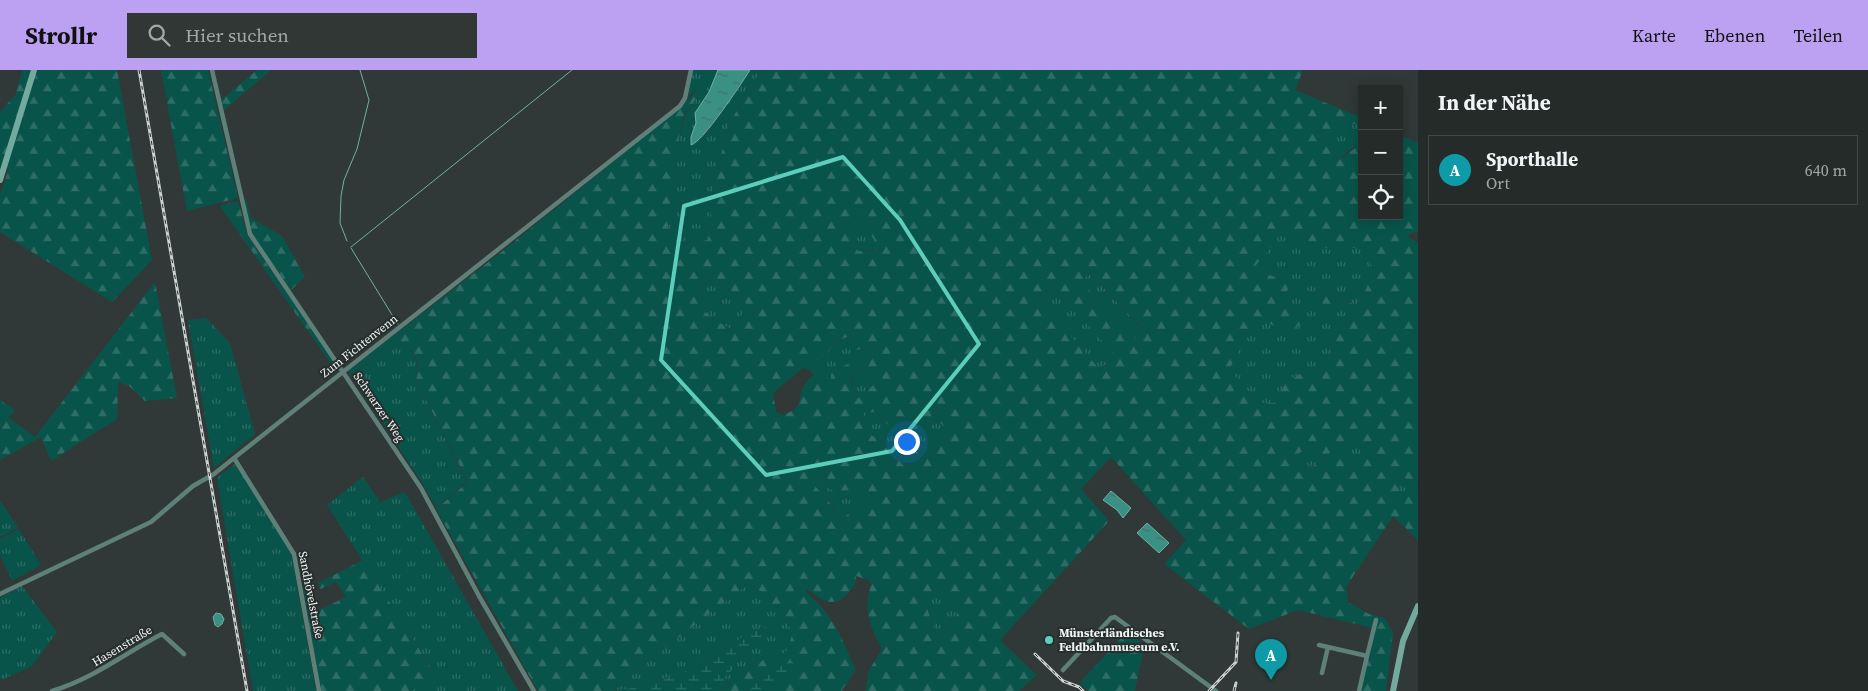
<!DOCTYPE html>
<html lang="de">
<meta charset="utf-8">
<style>
body{margin:0;font-family:"Source Serif 4",serif;background:#303735;color:#f1f3f6}
.controls{position:absolute;right:15px;top:15px;display:grid;overflow:hidden;border-radius:0px;box-shadow:0 2px 12px #0003}
.controls button{width:45px;height:45px;display:grid;place-items:center;padding:0;border:0;border-bottom:1px solid #414746;background:#242b29;color:#f1f3f6;font:25px sans-serif}
.you{position:absolute;left:906px;top:371px;width:18px;height:18px;margin:-12px;border:4px solid #fff;border-radius:50%;background:#1a73e8;box-shadow:0 0 0 8px #1a73e833}
.badge{display:grid;place-items:center;width:32px;height:32px;border-radius:50%;background:#bca0f2;color:#fff;font-size:16px;font-weight:700}
.pin{position:absolute;translate:-50% -41px;filter:drop-shadow(0 1px 2px #0008)}
.pin::after{content:'';position:absolute;top:26px;width:18px;height:15px;background:inherit;clip-path:polygon(0 0,100% 0,50% 100%)}
.list{margin:0;padding:0;list-style:none}
h2{display:flex;justify-content:space-between;align-items:center;height:65px;margin:0;padding:0 20px;font-size:21px}
h2 small{font-size:16px;font-weight:400;color:#a3a7a8}
.list li{display:grid;grid-template-columns:32px 1fr auto;gap:15px;align-items:center;box-sizing:border-box;height:70px;margin:0 10px 10px;padding:0 10px;border:1px solid #414746;border-radius:0px}
.list b{display:block;font-size:19px;white-space:nowrap}
.list p{margin:0;font-size:16px;white-space:nowrap;color:#a3a7a8}
.list em{font-size:16px;font-style:normal;color:#a3a7a8}
.icon{flex:none;width:28px;height:28px;fill:none;stroke:currentColor;stroke-width:2;stroke-linecap:round;stroke-linejoin:round}
.map{position:relative;flex:none;width:1418px;height:621px;overflow:hidden}
header{display:flex;align-items:center;gap:30px;box-sizing:border-box;height:70px;padding:0 25px;background:#bca0f2;color:#111}
header strong{font-size:24px}
nav{display:flex;gap:28px;margin-inline-start:auto;font-size:18px}
.search{width:350px;height:45px;background:#303735;display:flex;align-items:center;gap:12px;box-sizing:border-box;padding:0 18px;border-radius:0px;color:#a3a7a8;font-size:19px}
main{display:flex}
aside{flex:1;background:#242b29}
.map>svg:first-child{display:block}
.grass{fill:url(#grass-tufts)}
.forest{fill:url(#forest-firs);fill-rule:evenodd}
.wetland{fill:url(#wetland-marsh)}
.water{fill:url(#water-ripples);stroke:#71afa4}
.lines{fill:none;stroke-linecap:round;stroke-linejoin:round}
.stream{stroke:#71afa4;stroke-width:1}
.street{stroke:#5f8079;stroke-width:4.5}
.secondary{stroke:#74a99e;stroke-width:6}
.rail-casing{stroke:#ccd2d1;stroke-width:3}
.rail{stroke:#262f2d;stroke-width:1;stroke-dasharray:4;stroke-linecap:butt}
.marked{fill:none;stroke:#5ccebb;stroke-width:4;stroke-linejoin:round}
.poi-dot{fill:#5ccebb;stroke:#262f2d;stroke-width:2}
.labels{text-anchor:middle;stroke-width:4;stroke-linejoin:round;paint-order:stroke}
.street-label{font-size:12px;fill:#f1f6f5;stroke:#262f2d}
.poi-label{font-size:12px;font-weight:bold;fill:#f1f6f5;stroke:#262f2d;text-anchor:start}
</style>
<header>
<strong>Strollr</strong>
<div class="search"><svg class="icon" aria-label="search" viewBox="0 0 24 24"><circle cx="10" cy="10" r="6"/><path d="M15 15l6 6"/></svg>Hier suchen</div>
<nav><a>Karte</a><a>Ebenen</a><a>Teilen</a></nav>
</header>
<main>
<div class="map">
<svg width="1418" height="621" viewBox="0 0 1418 621">
<defs>
<pattern id="grass-tufts" width="24" height="20" patternUnits="userSpaceOnUse" patternTransform="scale(1.25)"><rect width="24" height="20" fill="#09544a"/><path d="M3 7l-1-3M5 7V3M7 7l1-3M15 17l-1-3M17 17v-4M19 17l1-3" fill="none" stroke="#2d6d65"/></pattern>
<pattern id="forest-firs" width="22" height="20" patternUnits="userSpaceOnUse" patternTransform="scale(1.25)"><rect width="22" height="20" fill="#09544a"/><path d="M5 1l3.5 6h-7zM16 11l3.5 6h-7z" fill="#2d6d65"/></pattern>
<pattern id="wetland-marsh" width="20" height="14" patternUnits="userSpaceOnUse" patternTransform="scale(1.25)"><rect width="20" height="14" fill="#09544a"/><path d="M1 5h8M5 5V1M11 12h8M15 12V8" fill="none" stroke="#2d6d65"/></pattern>
<pattern id="water-ripples" width="26" height="14" patternUnits="userSpaceOnUse" patternTransform="scale(1.25)"><rect width="26" height="14" fill="#3a9082"/><path d="M2 4q2-2 4 0t4 0M15 11q2-2 4 0t4 0" fill="none" stroke="#40746c"/></pattern>
</defs>
<rect width="100%" height="100%" fill="#303937"/>
<path class="grass" d="M692,0H718L709,22L696,42V53L691,67L706,64L739,18L750,0H761L729,54L715,109L708,170L681,174L668,158L678,74L684,47L702,21L697,19L688,27Z
M1348,51L1362,56V73L1348,81L1339,90L1326,73L1321,72L1314,66V62L1318,60L1325,61Z
M852,139L861,148L880,179L859,181L855,180Z
M1277,161H1287L1333,177L1362,178C1378,200 1370,213 1357,235L1308,220L1307,223L1321,228V233L1352,242L1339,264L1324,296L1303,302L1286,312L1274,333H1259L1229,300L1257,246L1290,264L1285,222L1292,216L1280,211L1277,207L1250,201L1273,175Z
M1090,203L1144,261L1135,269L1081,211Z
M711,204L746,233L743,243L733,260C721,254 710,249 702,237L705,233C699,222 701,216 706,205Z
M1056,220L1116,285L1099,300L1037,226Z
M206,248L230,273L255,364L214,398L188,250Z
M853,265L861,280L871,278L874,285C860,288 850,296 837,299L831,312L808,292C822,289 827,286 833,273Z
M398,270C414,281 421,291 416,310L467,412L436,438L424,416L352,305Z
M859,298L877,313L857,329L850,306Z
M0,330L15,340L0,358Z
M876,342L921,389L906,398L875,367H872L862,343Z
M935,349L951,362L925,385L917,371V361Z
M1347,371L1359,376L1363,387L1349,384L1341,385L1338,392L1326,390C1313,399 1300,396 1288,387L1306,380L1324,385L1335,375Z
M235,394L291,482L316,621H253L217,408Z
M363,407L380,432L405,422L518,621H411L436,605L327,435Z
M1402,407L1410,410H1418C1418,418 1417,423 1408,425L1398,421L1397,415L1399,408Z
M815,412L835,421L852,420L871,428L839,451C836,445 834,438 830,432C825,426 816,420 815,412Z
M0,430L18,458L0,467Z
M19,459L41,495L12,511L0,485V469Z
M753,513L795,563L790,578L777,589H765L730,611L722,609L734,598L742,584L752,580L749,562L732,575L722,577L684,602L638,617L615,621L617,615L748,514Z
M22,516L57,562L32,596L4,609H0V528Z
M935,521H948C951,527 957,533 957,539C958,550 947,565 936,565L927,538V532Z"/>
<path class="forest" d="M22,0H117L152,190L112,232L0,162V124L9,99L0,95V42L16,24Z
M161,0H208L238,128L187,141Z
M257,0H271L224,40L221,30Z
M761,0H1303L1295,20L1362,48V56C1349,52 1340,50 1332,62L1318,60L1314,62V65L1319,66L1321,72L1326,73L1339,90L1362,73V146H1399V65L1418,73V161L1410,164L1408,167L1417,172L1418,174V410H1410L1402,407L1399,408L1397,415L1398,421L1405,424H1412L1417,419L1418,420V470L1393,446L1346,517L1348,532L1369,544L1385,548L1393,563L1386,621H1360L1373,558L1298,540L1249,559L1164,494L1186,470L1111,387L1081,419L1109,451L1000,570L1037,605L1019,621H866L868,602L882,579C871,559 861,536 872,514L868,510L856,506C856,513 854,516 850,521C835,540 823,531 807,519L805,521C832,543 842,567 855,599C854,606 845,614 842,621H771L799,599H771L747,621H719L729,617L730,611L768,587L777,589L789,578L791,567L795,563L753,513L748,514L617,615L614,621H538L436,439L468,412L416,310C423,290 414,281 398,270L351,305L348,301L504,180L680,38L698,19L702,21L683,47L678,74L668,158L681,174L708,170L715,109L729,54ZM852,139L861,148L880,180L859,181L855,179ZM1277,161H1287L1303,178H1362C1378,200 1370,213 1357,235L1308,220L1306,223L1321,228V233L1352,243L1339,264L1324,296L1303,302L1286,312L1274,333H1259L1229,300L1257,247L1290,264L1300,254L1297,236L1287,230L1285,222L1293,216L1280,211L1277,207L1251,201L1273,175ZM1090,203L1144,260L1135,269L1081,211ZM711,204L746,233L743,243L733,260C721,254 710,249 702,237L705,233C699,222 701,216 706,205ZM1056,220L1115,285L1100,300L1037,226ZM852,265L854,270L852,275L855,280L871,278L873,285C858,289 843,295 831,304V311L808,292C824,288 826,288 833,273ZM803,298L808,299L814,305C811,307 807,310 805,314C795,330 807,336 783,345L776,342L773,323ZM859,298L876,313L857,329L854,322L857,316H852L850,306ZM876,342L921,389L906,398L875,367L872,366L863,343ZM935,349L951,362L925,385L921,380L923,378L920,372L917,371V361ZM1347,371L1359,376L1363,386L1349,384L1341,385L1338,391L1330,389L1313,396L1294,392L1289,387L1306,380L1324,385L1333,381L1335,375ZM815,413L835,421L852,420L870,428L839,451L830,433L816,417ZM935,521H948C951,527 957,533 957,539C958,550 947,565 936,565L927,538V532Z
M243,130L247,131L251,148L282,166L305,207L291,220L252,164Z
M238,131L248,166L337,296L334,298L220,136Z
M155,212L177,328L145,331L129,316L118,312L117,349L51,391L41,367L0,390V359L9,348L35,367Z
M363,490L436,606L411,621H321L303,519L311,517L315,542L346,527L336,512L320,519L318,513Z
M1127,562L1136,567L1144,576L1135,621H1088L1080,614L1082,610Z"/>
<path class="wetland" d="M763,557L767,558L769,561L768,566L752,580L742,584L734,598L723,609L730,611L729,616L719,621H614L638,617L684,602L722,577L732,575L749,562Z
M790,593L799,595V599L771,621H747L771,599Z"/>
<path class="water" d="M718,0H750C741,14 703,72 691,75V67L696,53L695,43L709,22Z
M1111,421L1131,438L1123,448L1117,440L1103,430Z
M1147,453L1169,473L1159,483L1137,463Z
M216,543L221,544L224,549L222,554L218,557L215,555L213,547Z"/>
<g class="lines">
<path class="stream" d="M347,171L340,153L341,126L344,110L357,79L369,30L360,0
M351,177L572,0
M351,178L394,248
M396,251L398,254"/>
<path class="street" d="M212,0L250,164L421,418L479,526L534,621
M234,388L294,484L319,621
M0,524L151,452L193,416L214,404L234,388L680,36L685,28L691,0
M1319,575L1367,586L1359,621
M1367,586L1376,550
M1063,600L1111,548L1115,547L1216,621
M1322,603L1328,577
M52,621C93,609 125,583 162,564L184,584"/>
<path class="secondary" d="M0,110L34,0
M1393,621L1403,571L1418,536"/>
<defs>
<path id="rail" d="M139,0L247,621
M1035,584L1063,611L1079,617L1083,621
M1209,621L1236,592L1238,563
M1234,621L1236,613"/>
</defs>
<use href="#rail" class="rail-casing"/>
<use href="#rail" class="rail"/>
</g>
<path class="marked" d="M843,87L900,150L979,274L892,381L766,405L661,290L684,136Z"/>
<circle class="poi-dot" cx="1049" cy="570" r="5"/>
<g class="labels">
<g class="street-label">
<text transform="translate(359 276) rotate(-38)" y="4">Zum Fichtenvenn</text>
<text transform="translate(379 337) rotate(56)" y="4">Schwarzer Weg</text>
<text transform="translate(311 525) rotate(79)" y="4">Sandhövelstraße</text>
<text transform="translate(122 576) rotate(-31)" y="4">Hasenstraße</text>
</g>
<g class="poi-label">
<text x="1059" y="567">Münsterländisches<tspan x="1059" dy="14">Feldbahnmuseum e.V.</tspan></text>
</g>
</g>
</svg>
<div class="controls">
<button>+</button>
<button>−</button>
<button><svg class="icon" aria-label="locate" viewBox="0 0 24 24"><circle cx="12" cy="12" r="6"/><path d="M12 2v4M12 18v4M2 12h4M18 12h4"/></svg></button>
</div>
<div class="you"></div>
<div class="pin badge" style="left:1271px;top:610px;background:#0f9aa8">A</div>
</div>
<aside>
<h2>In der Nähe<small></small></h2>
<ul class="list">
<li><span class="badge" style="background:#0f9aa8">A</span><div><b>Sporthalle</b><p>Ort</p></div><em>640 m</em></li>
</ul>
</aside>
</main>
